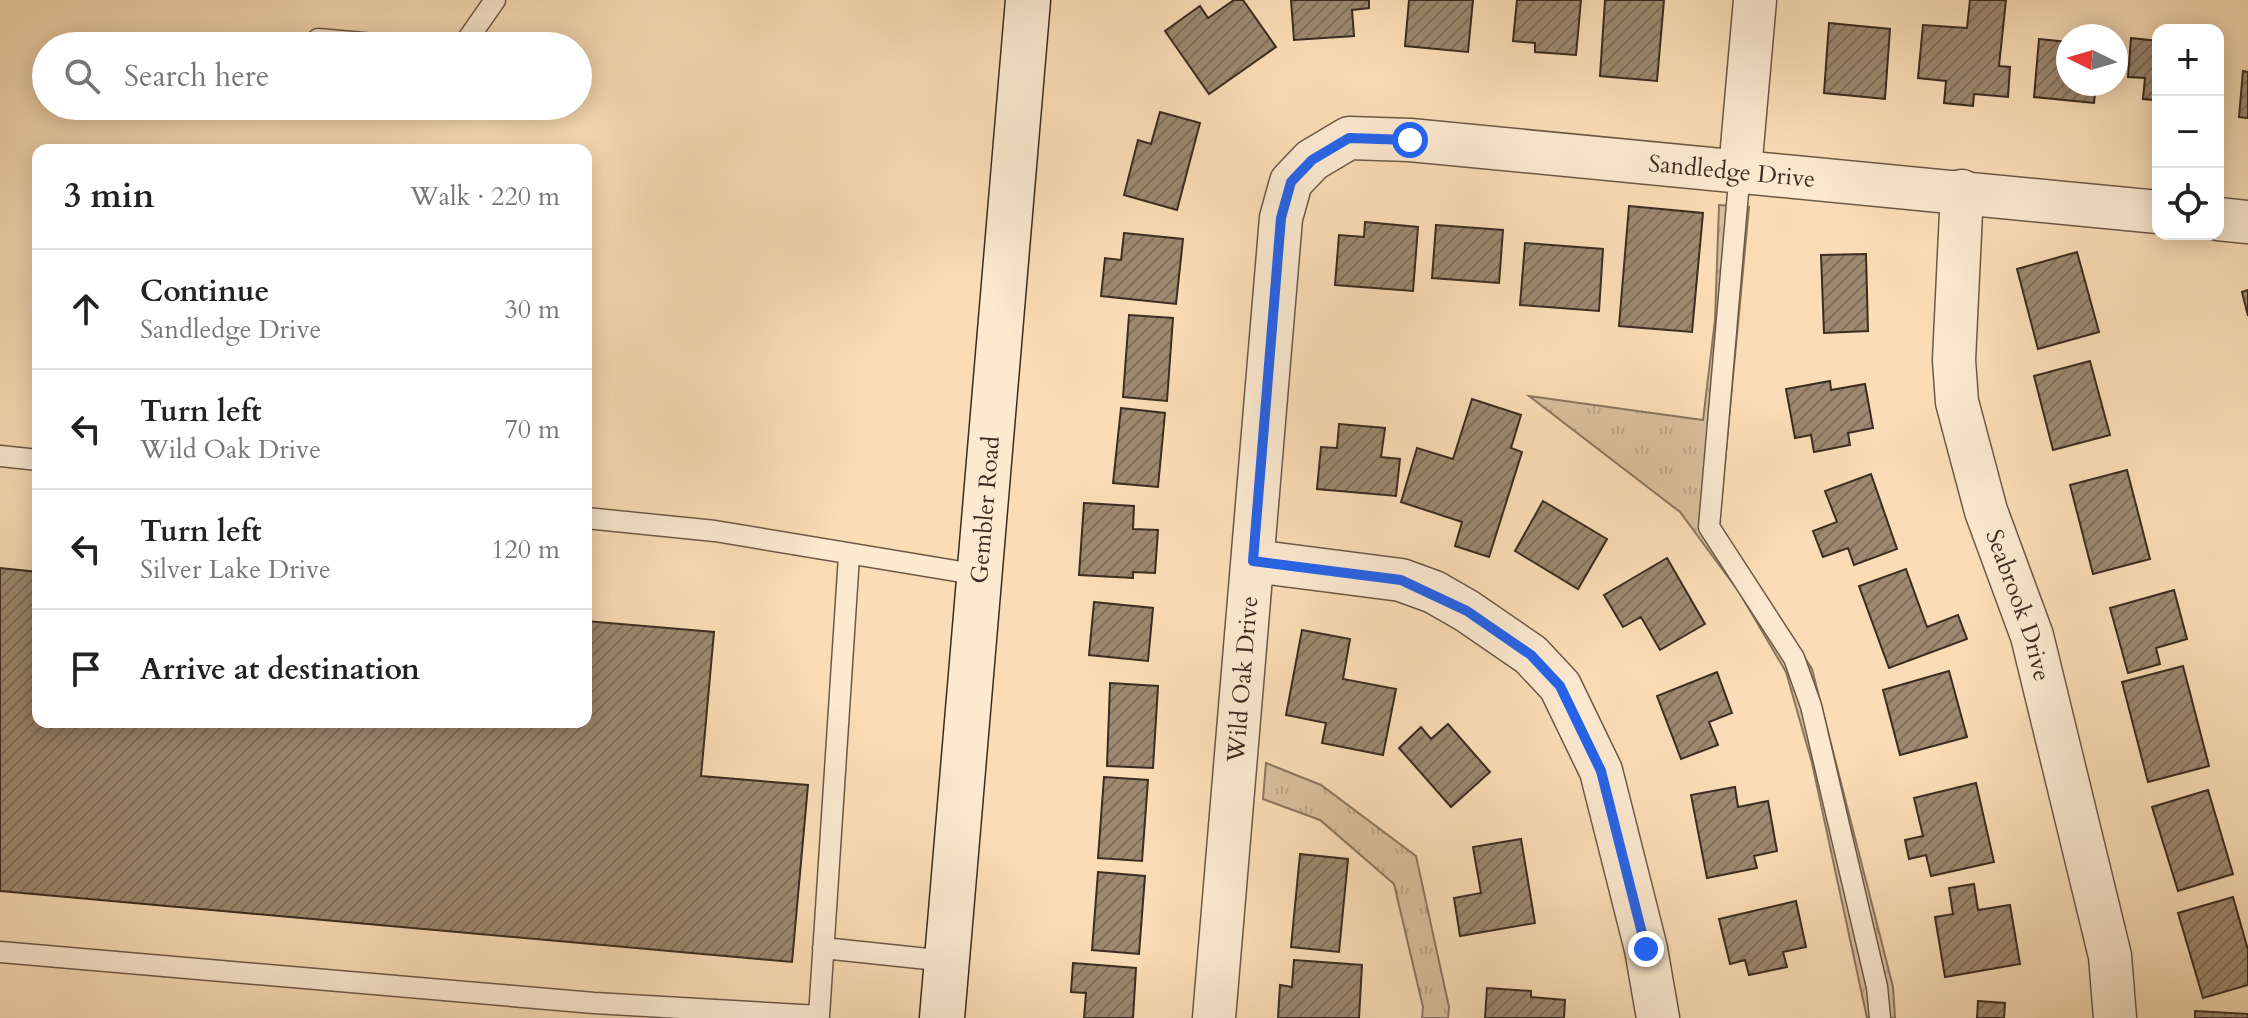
<!DOCTYPE html>
<meta charset="utf-8">
<style>
body{margin:0;font-family:Cardo,serif;background:#f6f6f6;color:#222}
.controls{position:absolute;right:24px;top:24px;display:grid;overflow:hidden;border-radius:16px;box-shadow:0 4px 20px #0003}
.controls button{width:72px;height:72px;display:grid;place-items:center;padding:0;border:0;border-bottom:2px solid #e0e0e0;background:#fff;color:#222;font:40px sans-serif}
.compass{position:absolute;left:2056px;top:24px;width:72px;height:72px;border-radius:50%;background:#fff;box-shadow:0 4px 20px #0003;rotate:275deg}
.stop{position:absolute;width:24px;height:24px;margin:-18px;border:6px solid #2563eb;border-radius:50%;background:#fff}
.stop.end{background:#2563eb;border-color:#fff;box-shadow:0 2px 8px #0008}
.list{margin:0;padding:0;list-style:none}
h2{display:flex;justify-content:space-between;align-items:center;height:104px;margin:0;padding:0 32px;font-size:34px}
h2 small{font-size:26px;font-weight:400;color:#767676}
.list li{display:grid;grid-template-columns:52px 1fr auto;gap:24px;align-items:center;box-sizing:border-box;height:120px;padding:0 32px;border-top:2px solid #e0e0e0}
.list b{display:block;font-size:30px;white-space:nowrap}
.list p{margin:0;font-size:26px;white-space:nowrap;color:#767676}
.list em{font-size:26px;font-style:normal;color:#767676}
.icon{flex:none;width:44px;height:44px;fill:none;stroke:currentColor;stroke-width:2;stroke-linecap:round;stroke-linejoin:round}
.map{position:relative;flex:none;width:2248px;height:1018px;overflow:hidden}
.search{position:absolute;background:#fff;box-shadow:0 4px 20px #0003;left:32px;top:32px;width:560px;height:88px;display:flex;align-items:center;gap:20px;box-sizing:border-box;padding:0 28px;border-radius:44px;color:#767676;font-size:30px}
.panel{position:absolute;background:#fff;box-shadow:0 4px 20px #0003;left:32px;top:144px;width:560px;height:584px;border-radius:16px}
.map>svg:first-child{display:block}
.grass{fill:url(#grass-tufts);stroke:#8a7660;stroke-width:2}
.building{fill:url(#building-hatch);stroke:#3b2c22;stroke-width:2}
.lines{fill:none;stroke-linecap:round;stroke-linejoin:round}
.service-casing{stroke:#6b5847;stroke-width:23}
.minor-casing{stroke:#6b5847;stroke-width:45}
.secondary-casing{stroke:#3b2c22;stroke-width:47}
.service{stroke:#fce9d0;stroke-width:20}
.minor{stroke:#fce9d0;stroke-width:42}
.secondary{stroke:#fce9d0;stroke-width:44}
.route{stroke:#2563eb;stroke-width:10}
.labels{text-anchor:middle;stroke-width:6;stroke-linejoin:round;paint-order:stroke}
.street-label{font-size:24px;fill:#3b2c22;stroke:#fce9d0}
</style>
<div class="map">
<svg width="2248" height="1018" viewBox="0 0 2248 1018">
<defs>
<pattern id="grass-tufts" width="24" height="20" patternUnits="userSpaceOnUse" patternTransform="scale(2)"><rect width="24" height="20" fill="#dabf9d"/><path d="M3 7l-1-3M5 7V3M7 7l1-3M15 17l-1-3M17 17v-4M19 17l1-3" fill="none" stroke="#bca487"/></pattern>
<pattern id="building-hatch" width="6" height="6" patternUnits="userSpaceOnUse" patternTransform="scale(2)"><rect width="6" height="6" fill="#9e886f"/><path d="M-1 1l2-2M0 6l6-6M5 7l2-2" fill="none" stroke="#826f5b"/></pattern>
</defs>
<rect width="100%" height="100%" fill="#faddb6"/>
<filter id="stains"><feTurbulence type="fractalNoise" baseFrequency=".0025" numOctaves="4"/><feColorMatrix values="0 0 0 0 .2 0 0 0 0 .09 0 0 0 0 .02 0 0 0 .5 -.17"/></filter>
<radialGradient id="worn" r=".72"><stop offset=".6" stop-color="#630" stop-opacity="0"/><stop offset="1" stop-color="#630" stop-opacity=".3"/></radialGradient>
<path class="grass" d="M1719,205L1749,207L1719,525L1812,669L1893,987L1895,1018H1867L1812,763L1786,672L1739,592L1680,512L1529,396L1703,420L1715,320Z
M1266,763L1321,785L1416,856L1449,1007L1448,1018H1422L1423,1007L1394,884L1320,820L1263,799Z"/>
<path class="building" d="M1234,0H1243L1276,47L1209,94L1165,31L1200,6L1208,18Z
M1291,0H1369V8L1352,10L1354,36L1294,40Z
M1409,0H1473L1468,52L1405,46Z
M1517,0H1581L1576,55L1535,52V43L1513,41Z
M1605,0H1664L1657,81L1600,76Z
M1970,0H2006L1999,66L2010,67L2008,97L1974,94L1973,106L1944,103L1946,81L1918,78L1923,25L1967,28Z
M1829,23L1890,29L1885,99L1824,93Z
M2131,38L2158,41V112L2153,111L2154,100L2143,99L2145,78L2128,77Z
M2039,39L2068,42V84H2096L2094,103L2034,97Z
M2243,71L2248,72V118L2239,117Z
M1160,112L1200,123L1177,210L1124,195L1138,140L1151,144Z
M1629,206L1703,213L1692,332L1619,326Z
M1365,222L1418,227L1413,291L1335,285L1339,235L1364,237Z
M1436,225L1503,230L1499,283L1432,278Z
M1124,233L1183,239L1176,304L1101,296L1105,258L1121,260Z
M1525,243L1603,249L1599,311L1520,305Z
M2077,252L2099,332L2038,349L2017,269Z
M1866,254L1868,331L1824,333L1821,255Z
M2248,290V316L2242,292Z
M1129,315L1173,318L1167,401L1123,397Z
M2090,361L2110,435L2053,450L2034,376Z
M1830,381L1831,390L1865,384L1873,428L1848,433L1850,445L1814,452L1811,435L1795,438L1786,389Z
M1472,399L1521,415L1511,448L1522,452L1489,557L1455,546L1462,522L1401,502L1417,448L1453,459Z
M1121,408L1165,413L1158,487L1113,483Z
M1339,424L1385,428L1381,457L1400,459L1396,496L1317,489L1321,447L1337,448Z
M2127,470L2150,559L2093,574L2070,485Z
M1871,474L1897,549L1854,565L1848,548L1823,557L1813,531L1837,522L1825,491Z
M1543,501L1607,539L1578,589L1515,551Z
M1084,503L1134,506L1133,529L1158,530L1155,573L1133,572V578L1079,575Z
M1667,558L1705,624L1660,650L1641,617L1623,627L1604,595Z
M0,568L38,572V722H586V621L714,632L701,776L808,785L792,962L0,891Z
M1906,569L1927,627L1958,615L1967,639L1889,668L1859,586Z
M2174,590L2187,639L2156,648L2160,664L2128,673L2110,608Z
M1094,602L1153,608L1148,661L1089,655Z
M1302,630L1350,639L1343,679L1396,689L1383,755L1322,743L1326,723L1286,715Z
M2183,666L2209,766L2148,782L2122,682Z
M1949,671L1967,737L1900,755L1883,690Z
M1717,672L1732,713L1709,722L1718,745L1681,759L1657,696Z
M1110,683L1158,686L1153,768L1107,766Z
M1448,724L1490,772L1451,807L1399,748L1421,727L1431,739Z
M1104,777L1148,780L1142,861L1098,858Z
M1976,783L1994,862L1931,876L1926,855L1909,859L1905,840L1923,836L1914,798Z
M1735,787L1738,807L1768,801L1777,851L1754,856L1757,868L1707,878L1691,795Z
M2208,790L2233,874L2178,891L2152,807Z
M1521,839L1535,923L1460,936L1454,898L1481,893L1473,847Z
M1300,854L1348,859L1339,952L1291,947Z
M1098,872L1145,876L1139,954L1092,950Z
M1974,884L1978,910L2010,905L2020,964L1945,977L1935,917L1953,914L1949,888Z
M2233,897L2248,950V985L2203,998L2178,913Z
M1796,901L1806,947L1783,952L1787,967L1749,975L1745,960L1730,964L1719,919Z
M1294,960L1362,965L1359,1018H1278L1280,985L1292,987Z
M1073,963L1136,968L1133,1018H1084L1086,993L1071,992Z
M1487,988L1531,991V997L1565,1000L1564,1018H1485Z
M1978,1001L2005,1003L2004,1018H1977Z
M2195,1011L2248,1014V1018H2195Z"/>
<g class="lines">
<defs>
<path id="service" d="M318,39L397,46
M463,46L495,0
M1740,170L1709,527L1794,658L1811,706L1877,987L1880,1018
M0,456L38,460
M586,518L715,531L980,575
M823,948L947,961
M0,952L594,1003L819,1016L849,556"/>
<g id="minor">
<path d="M1740,170L1755,0"/>
<path id="s1" d="M1962,191L1954,360L1957,402L1986,511L2032,636L2110,956L2115,1018"/>
<path d="M2218,219L2248,222"/>
<path d="M1253,561L1401,580L1434,592L1467,611L1531,655L1560,686L1601,771L1646,949L1658,1018"/>
<path id="s2" d="M1214,1018L1281,218L1291,182L1312,160L1349,138L1410,140L2158,212"/>
</g>
<g id="secondary">
<path id="s3" d="M942,1018L1028,0"/>
</g>
</defs>
<use href="#service" class="service-casing"/>
<use href="#minor" class="minor-casing"/>
<use href="#secondary" class="secondary-casing"/>
<use href="#service" class="service"/>
<use href="#minor" class="minor"/>
<use href="#secondary" class="secondary"/>
</g>
<g class="lines">
<path class="route" d="M1410,140L1349,138L1312,160L1291,182L1281,218L1253,561L1401,580L1467,611L1531,655L1560,686L1601,771L1646,949"/>
</g>
<g class="labels">
<g class="street-label">
<text dy="8" stroke="none"><textPath href="#s2" startOffset="1298">Sandledge Drive</textPath></text>
<text dy="8" stroke="none"><textPath href="#s3" startOffset="510">Gembler Road</textPath></text>
<text dy="8" stroke="none"><textPath href="#s1" startOffset="424">Seabrook Drive</textPath></text>
<text dy="8" stroke="none"><textPath href="#s2" startOffset="340">Wild Oak Drive</textPath></text>
</g>
</g>
<rect width="100%" height="100%" filter="url(#stains)"/>
<rect width="100%" height="100%" fill="url(#worn)"/>
</svg>
<div class="controls">
<button>+</button>
<button>−</button>
<button><svg class="icon" aria-label="locate" viewBox="0 0 24 24"><circle cx="12" cy="12" r="6"/><path d="M12 2v4M12 18v4M2 12h4M18 12h4"/></svg></button>
</div>
<svg class="compass" viewBox="-18 -18 36 36"><path d="M0-13l5 13h-10z" fill="#e53935"/><path d="M0 13l5-13h-10z" fill="#767676"/></svg>
<div class="stop" style="left:1410px;top:140px"></div>
<div class="stop end" style="left:1646px;top:949px"></div>
<div class="search"><svg class="icon" aria-label="search" viewBox="0 0 24 24"><circle cx="10" cy="10" r="6"/><path d="M15 15l6 6"/></svg>Search here</div>
<section class="panel">
<h2>3 min<small>Walk · 220 m</small></h2>
<ul class="list">
<li><svg class="icon" aria-label="ahead" viewBox="0 0 24 24"><path d="M12 20V5M6 11l6-6 6 6"/></svg><div><b>Continue</b><p>Sandledge Drive</p></div><em>30 m</em></li>
<li><svg class="icon" aria-label="left" viewBox="0 0 24 24"><path d="M17 20v-9H6M10 6l-5 5 5 5"/></svg><div><b>Turn left</b><p>Wild Oak Drive</p></div><em>70 m</em></li>
<li><svg class="icon" aria-label="left" viewBox="0 0 24 24"><path d="M17 20v-9H6M10 6l-5 5 5 5"/></svg><div><b>Turn left</b><p>Silver Lake Drive</p></div><em>120 m</em></li>
<li><svg class="icon" aria-label="arrive" viewBox="0 0 24 24"><path d="M6 21V4h12l-3 4 3 4H6"/></svg><div><b>Arrive at destination</b></div></li>
</ul>
</section>
</div>
